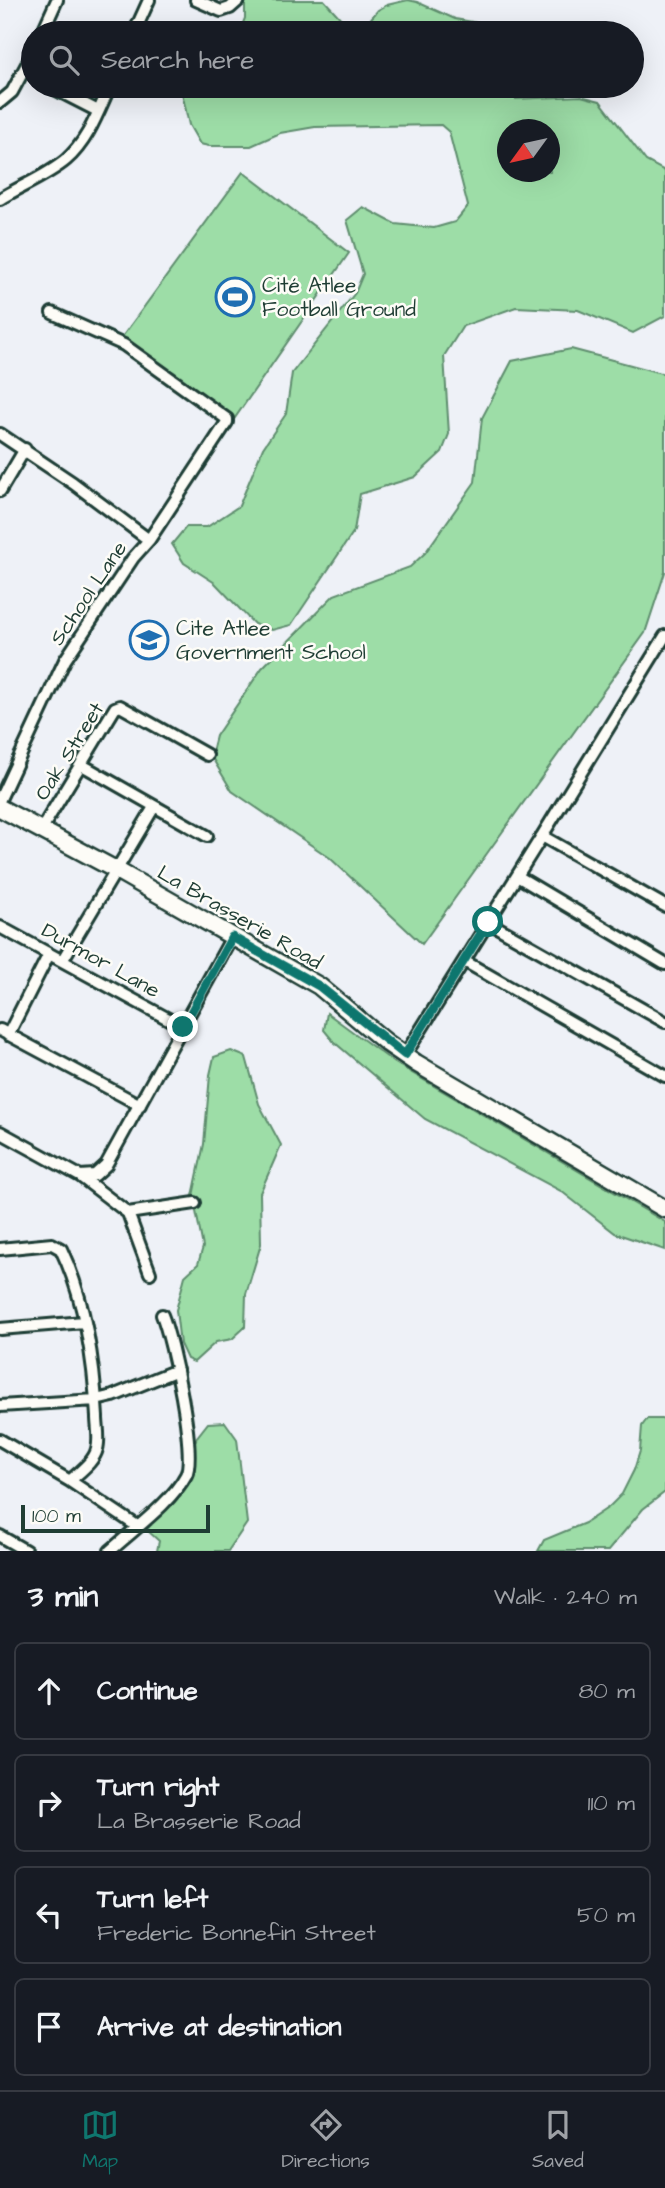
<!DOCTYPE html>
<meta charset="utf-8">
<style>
body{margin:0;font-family:"Architects Daughter",sans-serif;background:#242831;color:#f1f3f6}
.compass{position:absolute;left:497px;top:119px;width:63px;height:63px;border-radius:50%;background:#171b24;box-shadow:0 7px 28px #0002;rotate:237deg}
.scale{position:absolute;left:21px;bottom:18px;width:189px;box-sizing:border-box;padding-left:7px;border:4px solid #1f3d34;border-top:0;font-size:19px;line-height:24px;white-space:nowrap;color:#1f3d34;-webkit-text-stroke:5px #fdfcf7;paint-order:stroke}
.stop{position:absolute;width:21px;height:21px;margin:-16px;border:5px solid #0f766e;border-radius:50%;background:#fff}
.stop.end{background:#0f766e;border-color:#fff;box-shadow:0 2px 7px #0008}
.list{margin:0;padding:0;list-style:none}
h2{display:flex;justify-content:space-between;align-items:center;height:91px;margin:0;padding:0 28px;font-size:30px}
h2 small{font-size:23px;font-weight:400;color:#9ea1a6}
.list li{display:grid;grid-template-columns:46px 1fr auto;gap:21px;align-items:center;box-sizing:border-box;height:98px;margin:0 14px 14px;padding:0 14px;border:2px solid #363941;border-radius:10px}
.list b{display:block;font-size:26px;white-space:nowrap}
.list p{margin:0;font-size:23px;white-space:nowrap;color:#9ea1a6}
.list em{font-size:23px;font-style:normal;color:#9ea1a6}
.icon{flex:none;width:38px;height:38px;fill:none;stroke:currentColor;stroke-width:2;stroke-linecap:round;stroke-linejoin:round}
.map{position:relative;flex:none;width:665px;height:1551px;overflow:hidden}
.search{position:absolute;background:#171b24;box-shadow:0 7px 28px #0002;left:21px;right:21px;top:21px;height:77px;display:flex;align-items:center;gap:18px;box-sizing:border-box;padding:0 24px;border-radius:38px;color:#9ea1a6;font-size:26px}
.sheet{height:539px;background:#171b24}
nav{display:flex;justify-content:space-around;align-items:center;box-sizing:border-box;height:98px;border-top:2px solid #363941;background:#171b24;font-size:19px;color:#9ea1a6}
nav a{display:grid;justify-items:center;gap:4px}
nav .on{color:#0f766e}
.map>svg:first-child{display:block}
.green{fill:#9ddda7;stroke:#5e8d6e;stroke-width:2;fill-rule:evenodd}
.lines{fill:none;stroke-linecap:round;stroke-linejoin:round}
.minor-casing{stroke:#1f3d34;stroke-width:16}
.secondary-casing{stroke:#1f3d34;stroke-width:21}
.minor{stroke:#fdfcf7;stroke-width:10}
.secondary{stroke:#fdfcf7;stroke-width:16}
.route{stroke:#0f766e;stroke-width:9}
.labels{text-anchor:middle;stroke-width:5;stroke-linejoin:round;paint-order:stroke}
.poi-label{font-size:21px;fill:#1f3d34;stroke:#fdfcf7;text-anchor:start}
.street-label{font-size:21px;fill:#1f3d34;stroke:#fdfcf7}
</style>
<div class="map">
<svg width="665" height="1551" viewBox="0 0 665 1551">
<rect width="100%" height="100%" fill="#eef1f7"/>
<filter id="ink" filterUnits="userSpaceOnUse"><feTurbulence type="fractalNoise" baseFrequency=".0143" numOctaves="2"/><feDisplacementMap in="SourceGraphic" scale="14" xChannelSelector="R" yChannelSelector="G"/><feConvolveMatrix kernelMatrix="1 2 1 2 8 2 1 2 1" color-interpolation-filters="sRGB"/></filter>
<g filter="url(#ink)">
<path class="green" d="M245,0H324L354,33L363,28L378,10L387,5L408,0L417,2L455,19L490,25L498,33H239L245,18Z
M183,86H515L516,99L581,96L600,101L646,161L665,171V316L633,333L578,310L516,307L463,326L444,356L449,434L442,452L415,477L360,494L354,531L291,625L272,630L254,624L215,583L184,563L172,544L186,527H207L239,506L263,448L286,414L292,373L355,293L363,274L347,220L363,207L395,224L434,228L455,222L468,206L449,132L441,125L315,127L280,133L251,146H209L200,144L189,125L181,88ZM508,130H550V172H508Z
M243,172L349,253L228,428L119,341Z
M571,349L665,374V572L645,633L422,944L330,858L232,791L211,756L216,736L262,668L334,595L410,567L425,553L475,482L482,418L512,361Z
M327,1013L395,1063L665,1222V1250L615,1233L561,1191L425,1119L334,1042L324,1030Z
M231,1051L246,1057L259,1104L281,1145L260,1193L261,1244L246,1294L245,1327L232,1339L216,1342L194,1362L187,1359L180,1344L176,1310L185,1276L198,1264L203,1247L193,1196L204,1144L210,1075L214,1057Z
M647,1419H665V1492L643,1509L608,1551H538L544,1540L585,1523L609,1507L622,1494L634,1470L640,1451L642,1426Z
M225,1422L237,1439L247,1523L228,1551H157L159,1541L147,1530L185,1471L197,1437L208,1423Z"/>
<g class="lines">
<defs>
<path id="minor" d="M196,0L221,11L230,8L239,0
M42,33L57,0
M134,33L149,0
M49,86L98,111
M0,102L12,92L33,53
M0,199C21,186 47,176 66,160C88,141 98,112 110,86
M0,434L73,483L149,540
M0,491L25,449
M82,765L207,836
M0,799L65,660L133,558L149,540L227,422V419L124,345L52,313
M41,830L115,708L120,706L207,755
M542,836L665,636
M517,876L665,964
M488,922L665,1022
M0,927L183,1027
M62,961L154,807
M464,961L665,1076
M0,1030L140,1105
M8,1035L49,954
M405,1055L542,836L665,906
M0,1132L80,1176L95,1175L106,1165L232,937
M80,1176L128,1213L195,1203
M128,1213L150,1273
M0,1249L52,1244L61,1249C85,1299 94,1362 97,1417C97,1427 100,1439 97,1449C94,1462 79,1472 70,1481
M0,1329L84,1322
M0,1406L96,1400L113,1396L177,1370
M0,1440L70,1481L137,1526
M0,1536L26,1551
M110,1551C134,1529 171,1503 186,1475C197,1455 172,1339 162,1315"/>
<path id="secondary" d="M0,808L116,870L319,986L387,1043L416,1063L665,1209"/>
</defs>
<use href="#minor" class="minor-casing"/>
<use href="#secondary" class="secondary-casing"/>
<use href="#minor" class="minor"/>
<use href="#secondary" class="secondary"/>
</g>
</g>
<g class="lines" filter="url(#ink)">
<path class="route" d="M183,1027L232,937L319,986L405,1055L488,922"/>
</g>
<defs>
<symbol id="stadium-ring" viewBox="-11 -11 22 22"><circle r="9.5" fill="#fdfcf7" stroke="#1f6fb2" stroke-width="1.5"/><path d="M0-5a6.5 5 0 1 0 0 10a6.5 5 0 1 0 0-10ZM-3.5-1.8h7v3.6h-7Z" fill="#1f6fb2"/></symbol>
<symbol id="school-ring" viewBox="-11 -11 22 22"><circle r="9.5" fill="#fdfcf7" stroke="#1f6fb2" stroke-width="1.5"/><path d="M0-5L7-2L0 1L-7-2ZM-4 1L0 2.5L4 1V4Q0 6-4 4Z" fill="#1f6fb2"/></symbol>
</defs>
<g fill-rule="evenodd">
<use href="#stadium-ring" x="213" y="275" width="44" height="44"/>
<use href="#school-ring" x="127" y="618" width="44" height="44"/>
</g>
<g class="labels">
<g class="poi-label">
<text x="262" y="292">Cité Atlee<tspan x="262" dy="24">Football Ground</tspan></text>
<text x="176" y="635">Cite Atlee<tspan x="176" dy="24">Government School</tspan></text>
</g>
<g class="street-label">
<text transform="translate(88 593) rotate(-56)" y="7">School Lane</text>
<text transform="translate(69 751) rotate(-58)" y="7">Oak Street</text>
<text transform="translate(240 917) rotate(30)" y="7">La Brasserie Road</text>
<text transform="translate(101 960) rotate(29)" y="7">Durmor Lane</text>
</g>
</g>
</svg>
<svg class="compass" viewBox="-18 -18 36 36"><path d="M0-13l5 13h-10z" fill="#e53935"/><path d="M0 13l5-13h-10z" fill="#9ea1a6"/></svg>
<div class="scale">100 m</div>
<div class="stop" style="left:488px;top:922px"></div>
<div class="stop end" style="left:183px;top:1027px"></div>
<div class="search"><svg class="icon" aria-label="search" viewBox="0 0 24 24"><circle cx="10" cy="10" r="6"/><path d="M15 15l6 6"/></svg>Search here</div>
</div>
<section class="sheet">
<h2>3 min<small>Walk · 240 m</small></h2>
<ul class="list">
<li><svg class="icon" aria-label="ahead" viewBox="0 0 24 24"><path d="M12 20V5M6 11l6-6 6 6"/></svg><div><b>Continue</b></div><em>80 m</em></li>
<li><svg class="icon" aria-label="right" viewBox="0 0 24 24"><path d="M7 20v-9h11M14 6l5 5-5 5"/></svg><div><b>Turn right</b><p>La Brasserie Road</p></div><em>110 m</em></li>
<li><svg class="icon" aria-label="left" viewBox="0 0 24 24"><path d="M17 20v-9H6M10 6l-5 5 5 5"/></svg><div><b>Turn left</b><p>Frederic Bonnefin Street</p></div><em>50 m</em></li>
<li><svg class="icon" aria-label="arrive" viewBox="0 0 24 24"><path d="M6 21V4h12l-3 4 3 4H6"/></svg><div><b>Arrive at destination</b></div></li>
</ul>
</section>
<nav>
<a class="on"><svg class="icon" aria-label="map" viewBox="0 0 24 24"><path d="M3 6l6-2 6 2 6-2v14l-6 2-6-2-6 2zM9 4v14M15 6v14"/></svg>Map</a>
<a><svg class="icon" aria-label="directions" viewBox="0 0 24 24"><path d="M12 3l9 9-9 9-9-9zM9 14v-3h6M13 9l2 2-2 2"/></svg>Directions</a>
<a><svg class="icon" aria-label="saved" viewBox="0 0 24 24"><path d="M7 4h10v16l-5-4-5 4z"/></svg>Saved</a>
</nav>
